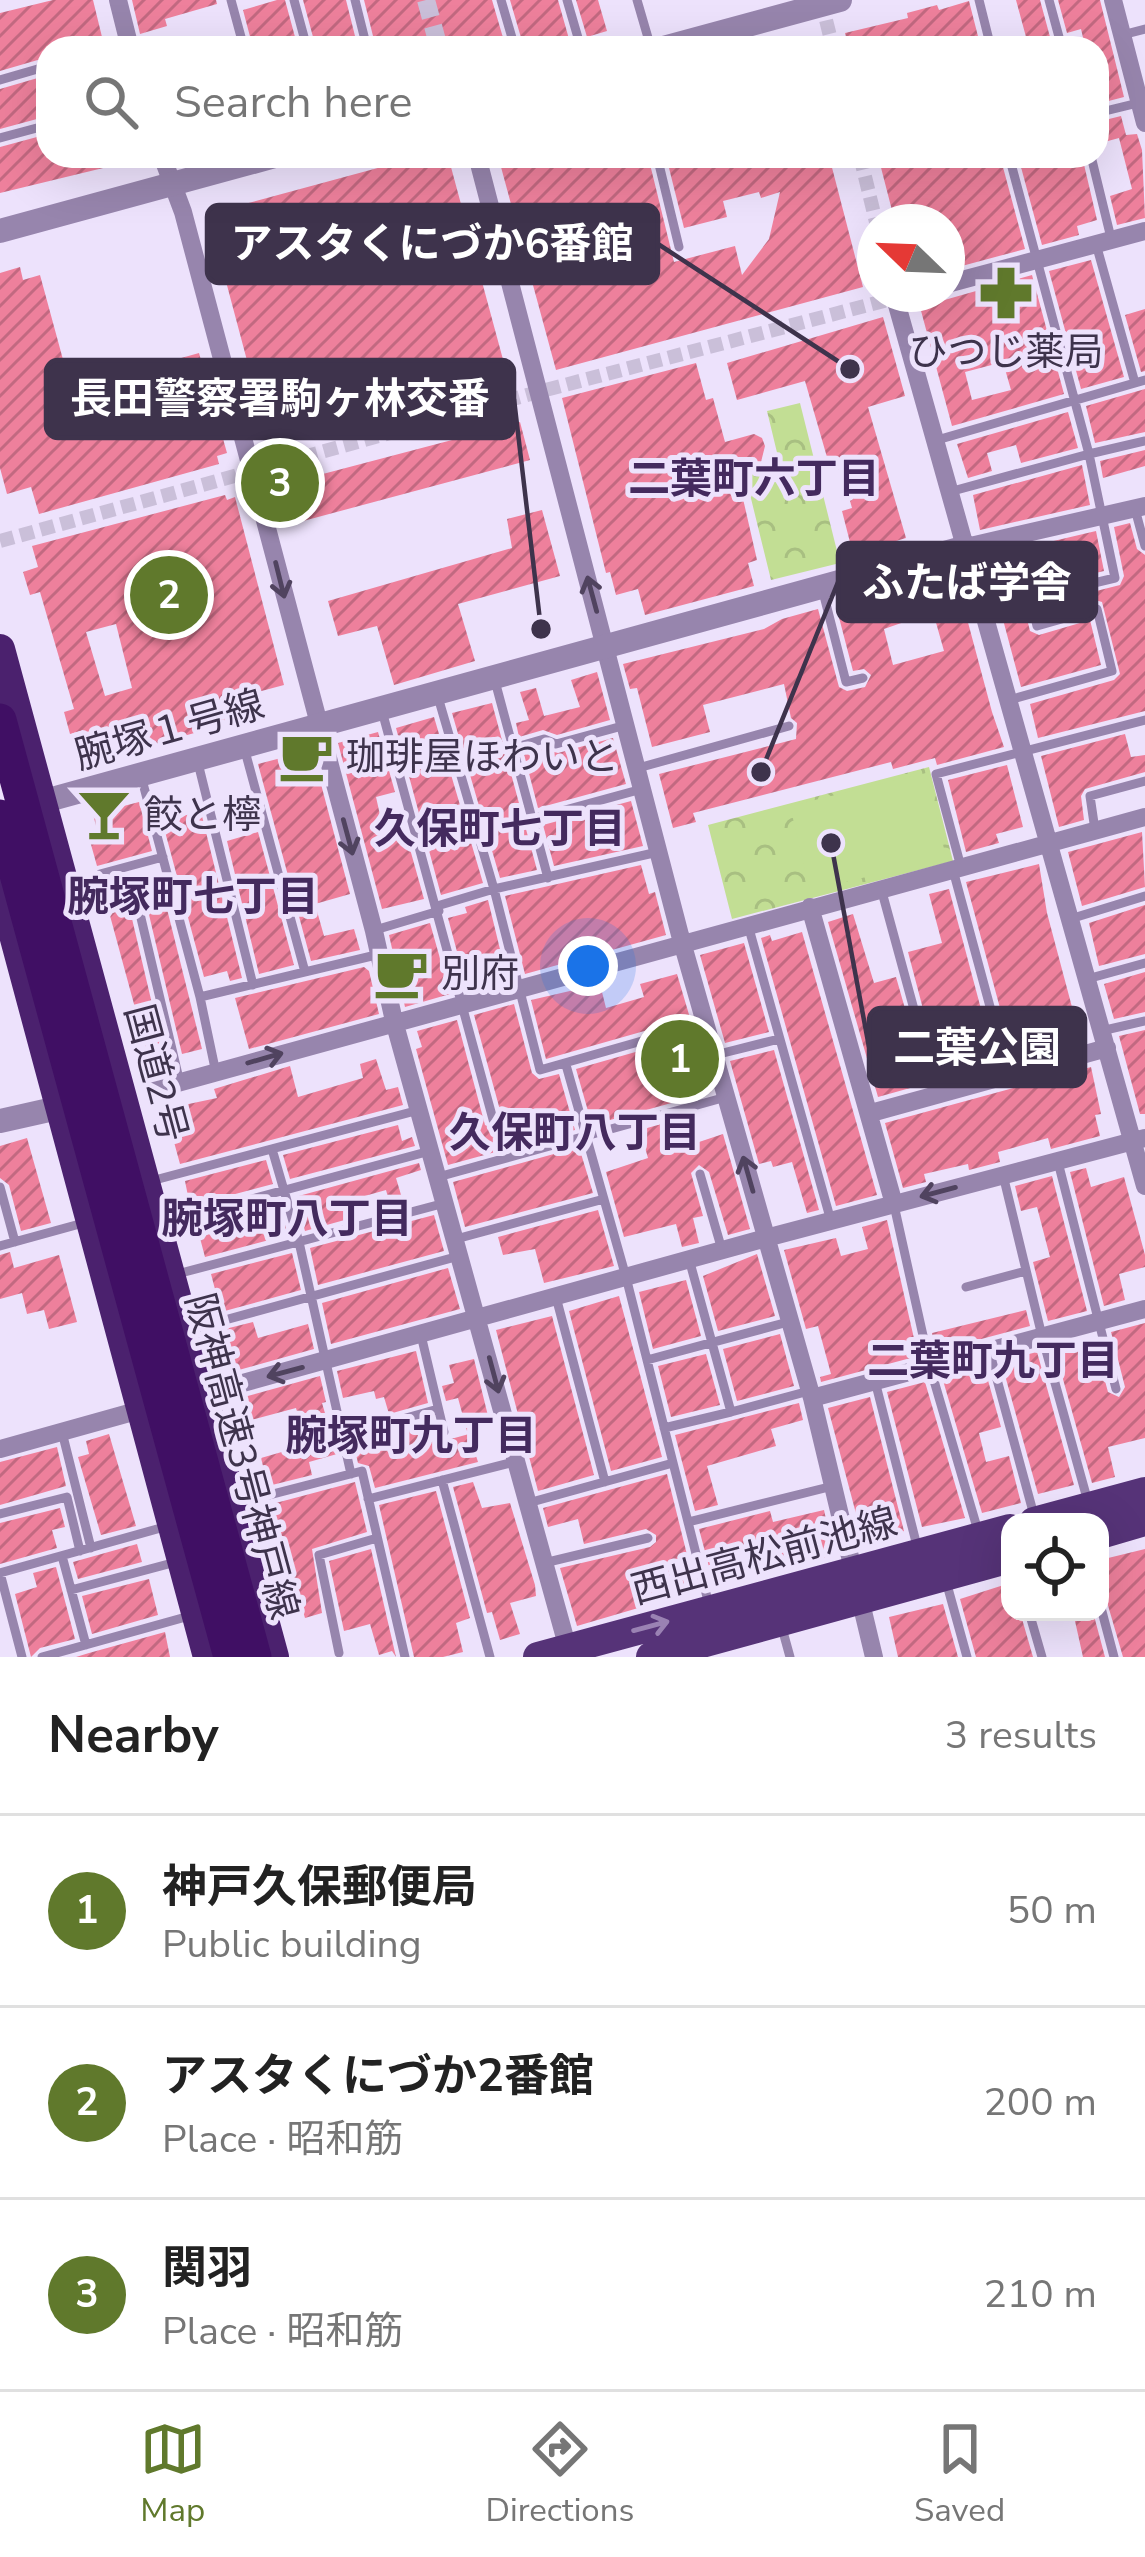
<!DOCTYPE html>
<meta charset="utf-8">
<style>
body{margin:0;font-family:"Nunito Sans","Noto Sans JP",sans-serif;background:#f6f6f6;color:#222}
.controls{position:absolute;right:36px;bottom:36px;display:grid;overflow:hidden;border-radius:24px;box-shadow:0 12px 48px #0002}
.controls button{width:108px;height:108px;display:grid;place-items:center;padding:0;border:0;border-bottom:3px solid #e0e0e0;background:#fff;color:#222;font:60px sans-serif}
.compass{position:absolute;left:857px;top:204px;width:108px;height:108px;border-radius:50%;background:#fff;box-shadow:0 12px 48px #0002;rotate:293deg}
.you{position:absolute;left:588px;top:966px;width:42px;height:42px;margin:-30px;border:9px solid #fff;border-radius:50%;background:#1a73e8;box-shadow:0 0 0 18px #1a73e833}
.badge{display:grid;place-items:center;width:78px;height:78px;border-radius:50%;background:#60792c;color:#fff;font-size:39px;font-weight:700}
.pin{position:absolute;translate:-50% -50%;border:6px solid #fff;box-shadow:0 3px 12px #0006}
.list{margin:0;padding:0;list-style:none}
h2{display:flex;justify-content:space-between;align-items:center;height:156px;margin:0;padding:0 48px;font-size:51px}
h2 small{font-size:39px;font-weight:400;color:#767676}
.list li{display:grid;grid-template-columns:78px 1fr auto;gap:36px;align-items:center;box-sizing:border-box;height:192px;padding:0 48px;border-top:3px solid #e0e0e0}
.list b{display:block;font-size:45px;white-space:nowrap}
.list p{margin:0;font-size:39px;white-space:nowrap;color:#767676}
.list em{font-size:39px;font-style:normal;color:#767676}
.icon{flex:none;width:66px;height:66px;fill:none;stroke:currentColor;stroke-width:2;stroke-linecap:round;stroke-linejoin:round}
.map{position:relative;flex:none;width:1145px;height:1657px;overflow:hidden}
.search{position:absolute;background:#fff;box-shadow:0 12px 48px #0002;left:36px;right:36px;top:36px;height:132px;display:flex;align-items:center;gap:30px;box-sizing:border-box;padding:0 42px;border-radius:36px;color:#767676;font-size:45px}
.sheet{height:732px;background:#fff}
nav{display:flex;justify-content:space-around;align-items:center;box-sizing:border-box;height:168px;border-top:3px solid #e0e0e0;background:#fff;font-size:33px;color:#767676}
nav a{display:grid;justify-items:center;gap:6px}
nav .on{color:#60792c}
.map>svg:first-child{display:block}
.park{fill:url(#park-crowns)}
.pitch{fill:#c2de94}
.building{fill:url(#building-hatch);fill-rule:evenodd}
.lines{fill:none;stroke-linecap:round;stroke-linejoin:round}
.pedestrian-tunnel{stroke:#cabfd9;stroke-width:14;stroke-dasharray:14 7;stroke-linecap:butt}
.minor-tunnel{stroke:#cabfd9;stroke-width:18;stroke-dasharray:18 9;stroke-linecap:butt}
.service{stroke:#9785ad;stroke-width:9}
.minor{stroke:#9785ad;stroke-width:18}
.tertiary{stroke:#9785ad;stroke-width:24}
.primary{stroke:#563378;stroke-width:30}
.trunk{stroke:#4b216e;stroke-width:30}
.motorway{stroke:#400f64;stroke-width:33}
.oneway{stroke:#50435f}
.oneway2{stroke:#9a82b3}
.labels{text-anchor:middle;stroke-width:10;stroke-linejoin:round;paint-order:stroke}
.poi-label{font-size:39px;fill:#3e334c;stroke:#ede2fc;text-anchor:start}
.street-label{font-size:39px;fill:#3e334c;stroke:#ede2fc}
.neighbourhood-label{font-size:42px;font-weight:bold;fill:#442a5e;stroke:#ede2fc}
.leader{fill:none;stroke:#3e334c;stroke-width:4.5}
.callout-dot{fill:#3e334c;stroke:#ede2fc;stroke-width:4.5}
.callout{fill:#3e334c;stroke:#3e334c;stroke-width:4.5}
.callout-label{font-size:42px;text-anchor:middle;font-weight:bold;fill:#fff}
</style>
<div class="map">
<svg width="1145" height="1657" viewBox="0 0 1145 1657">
<defs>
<pattern id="park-crowns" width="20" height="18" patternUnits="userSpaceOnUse" patternTransform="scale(3)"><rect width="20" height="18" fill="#c2de94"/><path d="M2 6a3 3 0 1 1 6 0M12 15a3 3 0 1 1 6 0" fill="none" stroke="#a8bf81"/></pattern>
<pattern id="building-hatch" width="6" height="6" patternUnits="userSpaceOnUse" patternTransform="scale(3)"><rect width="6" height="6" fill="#ee809c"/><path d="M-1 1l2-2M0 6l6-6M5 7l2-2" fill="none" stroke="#c26981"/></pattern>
</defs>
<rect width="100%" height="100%" fill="#ede2fc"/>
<path class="park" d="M800,403L840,563L771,580L745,474L780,465L767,411Z
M929,767L953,861L732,919L708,825Z"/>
<path class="pitch" d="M926,773L946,857L810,891L790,806Z"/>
<path class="building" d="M53,0H93L102,37L48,48V57L0,71V13Z
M132,0H216L217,4L165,19L167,26L140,34Z
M277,0H285L298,48H253L243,10Z
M303,0H346L358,48H316Z
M364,0H492L506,48H376Z
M510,0H558L569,39L524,48Z
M576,0H598L607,31L587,37Z
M1016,0H1040L1053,48H1029Z
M1058,0H1100L1124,97L1097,104V48L1085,46L1081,29L1067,33Z
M969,1L981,48H917L915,43L896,48H849L845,33L908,18L907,13L937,5L939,10Z
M48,75V116L0,129V89Z
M1121,116L1126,135L1137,134L1142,150L1145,218L1117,225L1110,196L1132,189L1119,138L1097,144V122Z
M48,134V156H131L132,161L0,193V147Z
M422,156H448L508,378L269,443L208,214Z
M498,156H648L674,262L735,246L742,275L769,239L780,192L761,198L759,192L723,201L727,217L684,228L666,156H829L863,287L556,370Z
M878,156H1000L1025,249L947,270V222H895Z
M1018,156H1082L1097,220L1077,226L1079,235L1042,245Z
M1091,260L1124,377L1081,389L1049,271Z
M20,267L23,280L40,275L71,389L199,353L227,453L217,456L219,464L39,514L31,487L7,494L0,468V273Z
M1032,275L1064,394L952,426L920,307ZM1003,362L1011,390L972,400L965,372Z
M1145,309V371L1141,372L1125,315Z
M883,317L905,396L868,407L906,538L853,554L842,511L852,508L841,469L831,471L805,381L737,400L727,363Z
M696,363L706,400L713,398L725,442L754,434L762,438L765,446L761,462L736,468L757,560L748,563L754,586L645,615L638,589L616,595L610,572L606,573L562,398Z
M1145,389V432L1095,443L1086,406Z
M1068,412L1078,448L1021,463L1016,445L987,453L992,471L968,478L957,444Z
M520,422L530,460L292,524L281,485Z
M1145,450V466L1103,478L1100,461Z
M1082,465L1090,505L980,530L973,495Z
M225,495L227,500L235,497L284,685L246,695L252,717L108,757L104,741L88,745L83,730L70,734L64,712L74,709L40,592L30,595L23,572L38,567L32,546ZM116,624L132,688L105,696L86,632Z
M542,510L560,576L458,604L475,661L394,685L377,626L338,636L328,601L512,548L507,519Z
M1130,523L1137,549L1145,555V711L1038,738L1030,704L1114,680L1120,674L1102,602L1095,600L1044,615L1041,605L1120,585L1124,576L1114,527Z
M1096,531L1104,571L1037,587L1028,547Z
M1010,551L1030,631L1039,635L1090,620L1101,665L1021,687L986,556Z
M955,574L992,712L1004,747L937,765L935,758L893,769L891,762L693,813L696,822L673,828L659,774L796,739L797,723L791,718L784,684L703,705L710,732L652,747L637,688L630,689L623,664L764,629L782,619L818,609L839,687L847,691L865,687L871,675L864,669L853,671L836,606ZM933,612L944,651L893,665L884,629Z
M597,672L610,720L557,735L543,730L519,737L516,723L529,720L520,692L536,688L544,716L580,707L571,680Z
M492,703L537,870L500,878L452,713Z
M434,717L483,883L441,895L396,728Z
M378,732L395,792L376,797L382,824L384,829L403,824L424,899L382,909L338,743Z
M1125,734L1131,757L1145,755V772L1085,789L1081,796L1084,820L1059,827L1041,756Z
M613,738L626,784L538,808L524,754L543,749L558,753Z
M312,750L350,894L315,904L324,936L354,929L360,950L311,961L258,764Z
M1007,765L1023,827L996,834L999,843L966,852L948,780Z
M162,796L168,819L201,812L242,978L230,981L227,971L204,977L156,798Z
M631,801L643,846L554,866L543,825Z
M139,802L152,851L97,866L90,841L99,838L93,814Z
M258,832L294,965L259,974L227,841Z
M1142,832L1145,887L1082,906L1068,852Z
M1039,864L1047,913L1081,1041L1014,1060L966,882Z
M641,865L649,894L655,892L666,935L525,974L505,896Z
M949,889L981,1009L927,1024L908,952L942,943L929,894Z
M164,897L202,1049L182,1054L146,902Z
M488,900L507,978L467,989L448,918L467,913L465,907Z
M1145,905V954L1099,966L1089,923Z
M129,906L165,1059L150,1063L109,912Z
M853,914L874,983L896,977L914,1040L923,1044L986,1026L996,1064L878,1097L828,922Z
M430,923L450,994L405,1007L389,935Z
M802,932L877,1195L836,1206L761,938L770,935L772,941Z
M744,943L769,1032L725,1043L700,955Z
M364,967L369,971L379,1014L249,1049L235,998Z
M1145,972V1012L1114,1019L1104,984Z
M677,974L690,1018L546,1059L531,1000L600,984L606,1008L644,997L640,984Z
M514,1004L532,1073L539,1079L559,1074L575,1130L448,1165L416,1049L422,1047L417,1031L457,1020L485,1125L497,1131L503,1121L474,1015Z
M1145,1030V1114H1140L1119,1036Z
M695,1035L711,1092L592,1125L576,1069Z
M774,1050L819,1210L807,1213L792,1162L773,1167L771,1161L759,1164L730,1061Z
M376,1059L386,1090L398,1087L403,1105L180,1164L165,1109L217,1098L214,1089L290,1066L298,1097L363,1078L360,1064Z
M1091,1067L1101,1114L1095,1115L1100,1136L1051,1149L1048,1138L998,1152L1000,1162L969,1170L968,1164L924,1174L926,1182L903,1188L885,1123Z
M683,1118L690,1145L723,1134L750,1229L728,1235L709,1172L699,1165L691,1173L703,1216L693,1218L699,1243L682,1247L676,1224L624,1237L606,1172L648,1158L640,1130Z
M398,1125L402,1141L412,1137L415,1146L290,1179L283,1155Z
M27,1138L51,1223L21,1231L9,1185L0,1178V1146Z
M579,1147L593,1193L465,1227L453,1182Z
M266,1160L273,1184L190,1206L185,1181Z
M419,1163L421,1170L396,1178L404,1205L391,1208L386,1190L354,1199L359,1216L305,1231L295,1197Z
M1086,1168L1091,1187L1124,1177L1145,1255V1267L1119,1274L1125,1300L1104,1306L1070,1172Z
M1052,1176L1087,1311L1048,1321L1033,1262L1050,1257L1037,1207L1021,1211L1015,1186Z
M278,1201L288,1235L205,1257L196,1223Z
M598,1210L614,1266L544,1283L535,1249L503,1255L498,1237Z
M434,1215L444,1251L318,1285L310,1248Z
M887,1220L918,1356L821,1382L820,1377L831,1374L818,1326L806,1329L784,1250L836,1238L841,1256L868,1249L862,1227Z
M10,1252L14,1268L59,1255L77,1322L49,1329L44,1310L27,1314L22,1293L0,1299V1255Z
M292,1253L301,1290L221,1312L211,1274Z
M757,1254L775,1316L718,1331L703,1276Z
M448,1268L460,1309L331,1344L322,1303Z
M686,1280L701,1336L653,1349L639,1292Z
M619,1296L662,1457L611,1471L569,1311Z
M1026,1310L1030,1326L936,1351L932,1333Z
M552,1316L594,1475L538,1491L496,1330Z
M253,1322L258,1338L308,1324L314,1349L235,1371L225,1329Z
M1145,1323V1438L1108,1447L1115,1477L1092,1483L1054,1347L1093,1337L1108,1392L1119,1397L1125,1387L1111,1332Z
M780,1334L794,1386L737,1401L723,1349Z
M416,1351L428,1403L389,1414L384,1397L376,1399L374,1391L343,1398L337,1371Z
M1037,1352L1074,1485L1038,1494L1001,1361Z
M706,1354L720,1405L671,1417L658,1366Z
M474,1359L490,1424L467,1431L458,1398L446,1401L442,1386L454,1383L449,1365Z
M984,1366L1001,1427L979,1433L986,1462L1009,1456L1021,1503L982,1513L942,1377Z
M320,1376L326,1402L322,1403L337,1454L309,1462L312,1475L268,1486L261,1458L306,1445L296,1408L251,1420L244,1397Z
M925,1382L965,1518L922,1527L887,1392Z
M870,1397L904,1531L878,1542L877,1537L863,1540L828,1408Z
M799,1403L803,1420L771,1429L776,1446L707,1466L718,1505L695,1511L675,1435Z
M432,1420L440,1442L469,1434L478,1462L375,1488L369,1466L358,1463L353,1442Z
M109,1434L136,1526L101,1535L78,1457L89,1454L86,1441Z
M57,1447L66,1486L0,1505V1462Z
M667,1474L696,1591L577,1626L560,1568L650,1547L656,1542V1535L646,1529L584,1544L578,1519L548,1527L543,1508Z
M355,1482L367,1532L312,1549L322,1613L305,1618L272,1504Z
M473,1482L482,1508L510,1503L535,1585L536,1596L510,1603L520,1634L500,1640L492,1612L487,1613L453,1487Z
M436,1491L470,1618L456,1623L463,1652L443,1657H414L379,1505Z
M60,1508L65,1527L52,1530L57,1548L0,1564V1523Z
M824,1510L834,1555L808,1562L806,1556L783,1564L774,1537L713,1553L720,1576L712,1578L699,1529L770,1511L773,1522Z
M137,1544L142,1562L78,1579L73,1562Z
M371,1549L396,1657L392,1651L379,1655L370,1624L344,1631L329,1561Z
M1145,1549V1657H1123L1100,1578V1560Z
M56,1567L75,1639L40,1648L31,1657L15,1594L37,1587L33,1573Z
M149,1579L158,1615L92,1634L82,1596Z
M1010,1583V1612H1020L1033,1657H976L960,1599Z
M943,1604L958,1657H898L889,1617Z
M1073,1612H1093L1105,1657H1083Z
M165,1632L170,1657H76L89,1653Z"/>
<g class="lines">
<path class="pedestrian-tunnel" d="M821,0L833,48
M860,156L876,222
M0,541L538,392L895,298L894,294"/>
<path class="minor-tunnel" d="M426,0L439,48"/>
<path class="service" d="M231,0L244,48
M294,0L307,48
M355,0L367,48
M501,0L515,48
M567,0L581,48
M637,0L651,48
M979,0L991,48
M1049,0L1062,48
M1122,35L1145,29
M0,80L48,66
M1097,113L1138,103
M0,138L48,125
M657,156L679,247
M1009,156L1089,454L1145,441
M1091,156L1111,238
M1096,244L1135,383
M937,440L1145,380
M949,492L1089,454L1115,578L1031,598
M1135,509L1145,546
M823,592L846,682L863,678
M495,681L548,878
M438,697L494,889L540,1070L705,1023
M1009,700L1112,671L1097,609L1037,626L1016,536
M382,711L494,1123
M513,748L544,739L556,744L626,725
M245,751L305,972
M198,763L253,985
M638,768L789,726
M141,776L200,997L216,1073
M532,819L642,789
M1095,830L1090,796L1145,781
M961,867L936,774L1145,720
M953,870L1008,1073
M100,874L163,857
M882,892L921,1035L993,1015
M136,897L180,1083
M437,906L494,889L658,852
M77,911L171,886
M1070,919L1145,896
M748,925L831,1221
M375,930L439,911
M1087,979L1145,963
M200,997L376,955
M1101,1031L1145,1021
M715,1055L779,1039
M566,1065L626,1277L709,1605
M272,1149L299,1242L351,1474
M1058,1162L1116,1389
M700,1174L722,1250
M1003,1175L1042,1336L1088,1502
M438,1177L726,1097
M151,1181L419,1110
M0,1187L15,1242
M894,1205L930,1367L978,1531
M163,1223L430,1151
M456,1239L604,1199
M0,1246L87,1222
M177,1274L445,1203
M966,1287L1026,1271
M556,1297L605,1482
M192,1329L459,1256
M421,1335L444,1432
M989,1350L1035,1519
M647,1360L788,1322
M875,1381L918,1550
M731,1412L809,1391
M664,1428L731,1412L689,1259
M62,1432L91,1548
M342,1436L438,1409
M442,1480L490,1657
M368,1499L514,1462
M238,1503L362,1471L405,1657
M528,1503L673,1463
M0,1514L67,1497L80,1551
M688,1522L833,1486
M62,1556L86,1645
M544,1563L648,1538
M0,1573L168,1526
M0,1573L22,1657
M946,1581L967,1657
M71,1590L176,1562
M1100,1604L1114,1657
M1029,1612L1042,1657
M782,1628L790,1657
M339,1653L319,1555L377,1538
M42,1657L193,1615"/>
<path class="minor" d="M118,0L130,48
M1113,0L1145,123
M162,156L183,212L374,931L394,1021L570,1656
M477,156L680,935L812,1398L874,1657
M947,284L1145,231
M911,294L895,298L1145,1186
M966,547L1145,506
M810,907L894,1204
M152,1090L1145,817
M871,1113L1107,1048
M203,1394L766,1238L1145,1138
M812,1398L1145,1309
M0,1449L140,1410"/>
<path class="tertiary" d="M663,48L840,0
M0,231L275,156
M41,802L966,547
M0,1121L58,1108"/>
<path class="primary" d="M1034,1522L1145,1492
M1100,1534L1145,1521
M538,1657L1010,1529
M651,1657L1010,1558"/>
<path class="trunk" d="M0,649L274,1657
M0,883L208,1657"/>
<path class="motorway" d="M0,720L255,1657
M0,816L230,1657"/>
</g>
<defs><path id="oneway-shaft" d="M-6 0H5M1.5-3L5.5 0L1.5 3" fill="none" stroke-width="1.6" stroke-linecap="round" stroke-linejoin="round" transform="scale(3)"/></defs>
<g class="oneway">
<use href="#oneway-shaft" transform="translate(280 580) rotate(76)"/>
<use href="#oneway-shaft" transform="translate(592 594) rotate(-105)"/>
<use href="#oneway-shaft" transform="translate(348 837) rotate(75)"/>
<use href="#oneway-shaft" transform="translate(265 1058) rotate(-16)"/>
<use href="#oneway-shaft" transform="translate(748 1174) rotate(-106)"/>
<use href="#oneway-shaft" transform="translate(938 1192) rotate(165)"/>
<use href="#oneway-shaft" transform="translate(285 1372) rotate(165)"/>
<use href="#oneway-shaft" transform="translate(494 1375) rotate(75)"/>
</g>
<use class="oneway2" href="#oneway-shaft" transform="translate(651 1626) rotate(-15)"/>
<defs>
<symbol id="pharmacy-bare" viewBox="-9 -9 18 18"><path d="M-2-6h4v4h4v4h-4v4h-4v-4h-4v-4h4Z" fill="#60792c" stroke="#ede2fc" stroke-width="2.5" paint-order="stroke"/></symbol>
<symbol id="cafe-bare" viewBox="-9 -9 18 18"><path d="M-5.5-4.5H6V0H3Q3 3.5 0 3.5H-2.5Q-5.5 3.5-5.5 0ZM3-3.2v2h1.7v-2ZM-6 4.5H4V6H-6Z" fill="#60792c" stroke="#ede2fc" stroke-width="2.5" paint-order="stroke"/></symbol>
<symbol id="bar-bare" viewBox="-9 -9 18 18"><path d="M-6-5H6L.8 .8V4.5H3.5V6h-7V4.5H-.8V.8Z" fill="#60792c" stroke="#ede2fc" stroke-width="2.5" paint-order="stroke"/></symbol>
</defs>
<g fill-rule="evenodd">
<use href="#pharmacy-bare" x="968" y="255" width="76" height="76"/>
<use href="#cafe-bare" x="268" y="718" width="76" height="76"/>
<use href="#bar-bare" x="66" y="776" width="76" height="76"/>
<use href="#cafe-bare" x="363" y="935" width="76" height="76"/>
</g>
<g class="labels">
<g class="poi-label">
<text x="1006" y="365" text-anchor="middle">ひつじ薬局</text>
<text x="346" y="770">珈琲屋ほわいと</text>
<text x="144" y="828">餃と檸</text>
<text x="441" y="987">別府</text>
</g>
<g class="street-label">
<text transform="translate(169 729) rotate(-16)" y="14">腕塚１号線</text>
<text transform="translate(157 1073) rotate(75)" y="14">国道2号</text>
<text transform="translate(243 1456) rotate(75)" y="14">阪神高速3号神戸線</text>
<text transform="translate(764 1555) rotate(-15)" y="14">西出高松前池線</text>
</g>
<g class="neighbourhood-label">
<text x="754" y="493">二葉町六丁目</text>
<text x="500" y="843">久保町七丁目</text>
<text x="193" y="911">腕塚町七丁目</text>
<text x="575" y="1147">久保町八丁目</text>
<text x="287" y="1233">腕塚町八丁目</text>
<text x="993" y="1375">二葉町九丁目</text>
<text x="411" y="1450">腕塚町九丁目</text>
</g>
</g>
<path class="leader" d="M850 369L658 244M541 629L514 399M761 772L838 582M831 843L869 1047"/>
<g class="callout-dot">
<circle cx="850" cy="369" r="12"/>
<circle cx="541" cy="629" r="12"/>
<circle cx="761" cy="772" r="12"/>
<circle cx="831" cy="843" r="12"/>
</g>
<g class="callout">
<rect x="207" y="205" width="451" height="78" rx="12"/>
<rect x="46" y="360" width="468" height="78" rx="12"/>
<rect x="838" y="543" width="258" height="78" rx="12"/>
<rect x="869" y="1008" width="216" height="78" rx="12"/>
</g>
<g class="callout-label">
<text x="432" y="258">アスタくにづか6番館</text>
<text x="280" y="413">長田警察署駒ヶ林交番</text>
<text x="967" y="597">ふたば学舎</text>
<text x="977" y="1062">二葉公園</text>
</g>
</svg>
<div class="controls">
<button><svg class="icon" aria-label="locate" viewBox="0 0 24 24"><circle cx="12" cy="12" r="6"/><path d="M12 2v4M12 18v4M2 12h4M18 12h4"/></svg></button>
</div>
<svg class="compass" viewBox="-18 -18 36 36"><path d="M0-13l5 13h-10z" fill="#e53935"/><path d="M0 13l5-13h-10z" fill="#767676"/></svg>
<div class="you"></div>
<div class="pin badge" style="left:680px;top:1059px">1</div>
<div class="pin badge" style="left:169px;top:595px">2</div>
<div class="pin badge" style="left:280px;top:483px">3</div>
<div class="search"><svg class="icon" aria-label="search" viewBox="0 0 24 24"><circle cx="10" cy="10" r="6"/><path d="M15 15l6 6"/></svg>Search here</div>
</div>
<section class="sheet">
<h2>Nearby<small>3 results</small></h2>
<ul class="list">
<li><span class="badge">1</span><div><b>神戸久保郵便局</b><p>Public building</p></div><em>50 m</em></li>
<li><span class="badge">2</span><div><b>アスタくにづか2番館</b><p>Place · 昭和筋</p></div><em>200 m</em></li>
<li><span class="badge">3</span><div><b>関羽</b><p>Place · 昭和筋</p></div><em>210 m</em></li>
</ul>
</section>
<nav>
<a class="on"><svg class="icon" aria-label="map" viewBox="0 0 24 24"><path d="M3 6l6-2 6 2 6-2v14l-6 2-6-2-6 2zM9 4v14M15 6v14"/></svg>Map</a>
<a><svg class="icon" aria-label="directions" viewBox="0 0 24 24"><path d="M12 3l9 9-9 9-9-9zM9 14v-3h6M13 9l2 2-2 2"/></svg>Directions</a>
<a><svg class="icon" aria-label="saved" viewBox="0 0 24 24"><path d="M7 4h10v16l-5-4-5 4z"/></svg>Saved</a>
</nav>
